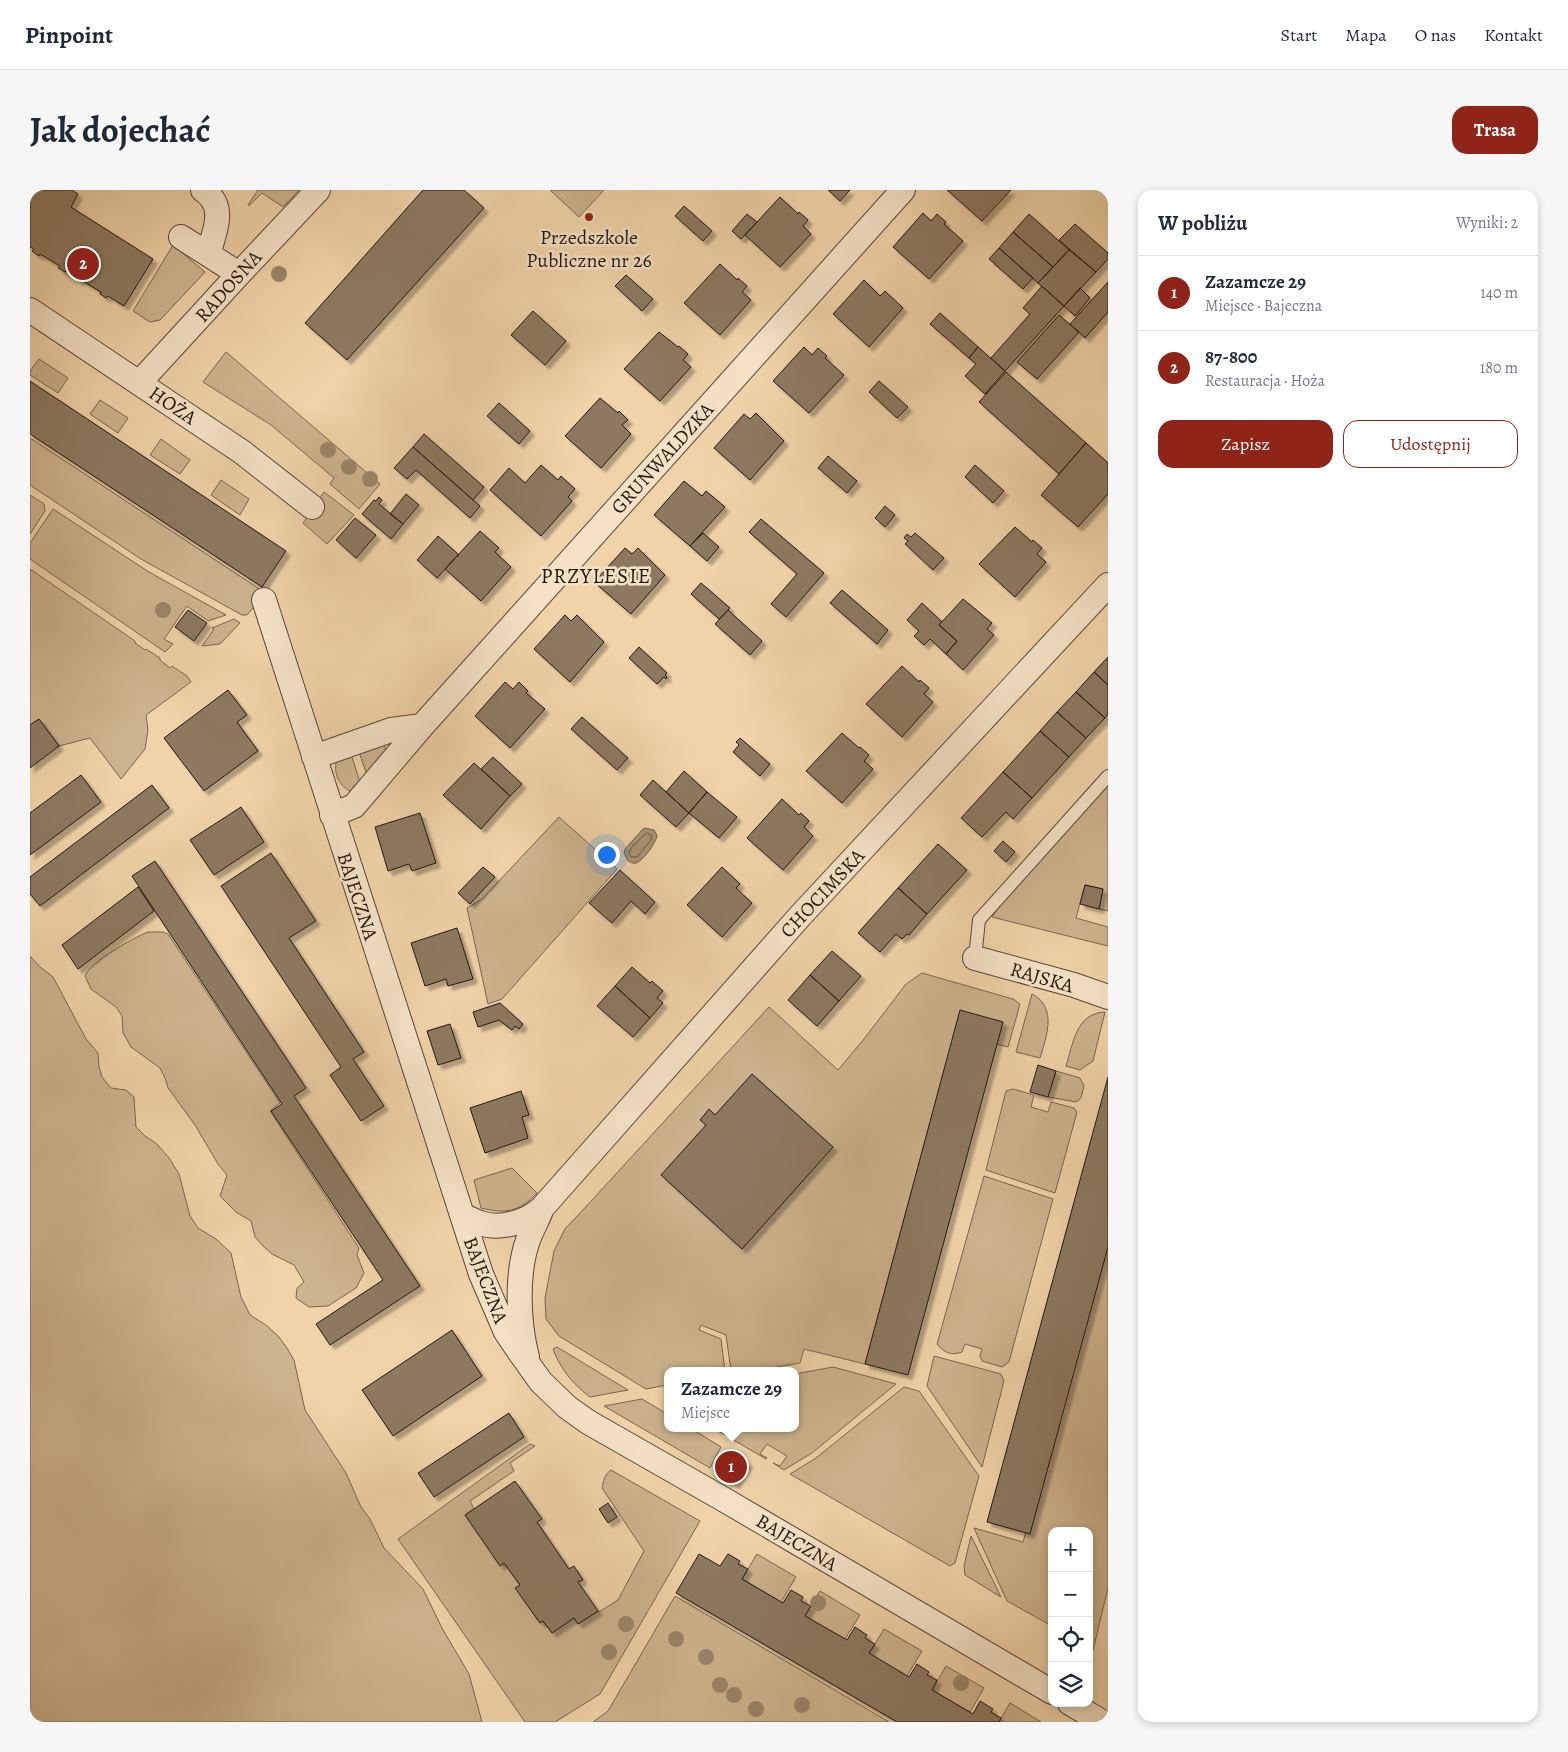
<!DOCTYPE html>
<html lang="pl">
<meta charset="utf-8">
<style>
body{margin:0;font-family:Alegreya,serif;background:#f6f6f7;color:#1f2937}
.controls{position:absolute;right:15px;bottom:15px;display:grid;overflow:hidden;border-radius:10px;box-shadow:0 2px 8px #0003}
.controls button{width:45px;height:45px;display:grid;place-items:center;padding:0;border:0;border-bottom:1px solid #e0e1e3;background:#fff;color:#1f2937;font:25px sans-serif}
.you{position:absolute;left:576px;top:664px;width:18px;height:18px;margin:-12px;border:4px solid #fff;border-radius:50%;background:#1a73e8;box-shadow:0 0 0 8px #1a73e833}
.badge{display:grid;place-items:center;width:32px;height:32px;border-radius:50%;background:#8f2418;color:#fff;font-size:16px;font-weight:700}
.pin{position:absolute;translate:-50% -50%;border:2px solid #fff;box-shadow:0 1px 5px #0006}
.popup{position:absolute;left:634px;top:1177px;width:135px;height:65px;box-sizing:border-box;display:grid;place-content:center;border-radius:10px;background:#fff;filter:drop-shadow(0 1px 4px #0005);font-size:16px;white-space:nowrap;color:#747a83}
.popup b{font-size:19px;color:#1f2937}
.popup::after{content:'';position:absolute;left:50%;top:100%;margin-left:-10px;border:10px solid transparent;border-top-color:#fff}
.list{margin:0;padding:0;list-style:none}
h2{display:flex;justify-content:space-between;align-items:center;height:65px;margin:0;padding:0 20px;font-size:21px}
h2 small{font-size:16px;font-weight:400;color:#747a83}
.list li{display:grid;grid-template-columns:32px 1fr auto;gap:15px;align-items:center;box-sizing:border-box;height:75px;padding:0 20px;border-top:1px solid #e0e1e3}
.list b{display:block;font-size:19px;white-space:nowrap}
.list p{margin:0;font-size:16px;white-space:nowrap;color:#747a83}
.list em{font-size:16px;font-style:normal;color:#747a83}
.actions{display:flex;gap:10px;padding:15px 20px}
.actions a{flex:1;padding:11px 0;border:1px solid #8f2418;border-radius:15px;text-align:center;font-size:18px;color:#8f2418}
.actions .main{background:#8f2418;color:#fff}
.icon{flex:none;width:28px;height:28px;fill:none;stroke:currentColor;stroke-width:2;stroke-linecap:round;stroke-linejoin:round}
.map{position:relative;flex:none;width:1078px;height:1532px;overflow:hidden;border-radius:15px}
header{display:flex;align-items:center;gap:30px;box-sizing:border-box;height:70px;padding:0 25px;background:#fff;border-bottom:1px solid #e0e1e3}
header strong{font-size:24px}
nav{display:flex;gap:28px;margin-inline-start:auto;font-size:18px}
.intro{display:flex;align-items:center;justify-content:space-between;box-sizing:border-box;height:120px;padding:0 30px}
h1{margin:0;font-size:35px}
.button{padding:12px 22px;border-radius:15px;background:#8f2418;color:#fff;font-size:18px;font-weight:700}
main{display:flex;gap:30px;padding:0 30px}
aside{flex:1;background:#fff;border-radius:15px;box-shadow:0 2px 8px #0003}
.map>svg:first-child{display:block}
.green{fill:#cdb38e;stroke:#786550}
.water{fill:#aa9375;stroke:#74614d}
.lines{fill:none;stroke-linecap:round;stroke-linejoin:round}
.shore{stroke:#665543;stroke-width:1}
.building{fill:#8d7960;stroke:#221711;filter:url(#shadow)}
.lane-casing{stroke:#564637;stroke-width:14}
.street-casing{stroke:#564637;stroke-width:26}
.lane{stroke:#f5e2c6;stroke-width:12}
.street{stroke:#f5e2c6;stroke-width:24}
.tree{fill:#9b8569}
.poi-dot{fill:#8f2418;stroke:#f5e2c6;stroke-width:2}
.labels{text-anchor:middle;stroke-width:5;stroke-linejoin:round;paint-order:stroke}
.poi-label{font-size:20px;fill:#221711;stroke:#f5e2c6}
.street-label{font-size:20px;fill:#221711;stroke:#f5e2c6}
.neighbourhood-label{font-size:21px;letter-spacing:1px;fill:#221711;stroke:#f5e2c6}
</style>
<header>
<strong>Pinpoint</strong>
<nav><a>Start</a><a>Mapa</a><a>O nas</a><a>Kontakt</a></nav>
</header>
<div class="intro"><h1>Jak dojechać</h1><a class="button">Trasa</a></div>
<main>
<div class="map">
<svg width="1078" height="1532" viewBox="0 0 1078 1532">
<defs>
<filter id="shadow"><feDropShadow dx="4.5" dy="4.5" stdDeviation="1" flood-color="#0004"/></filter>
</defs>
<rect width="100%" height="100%" fill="#f0d3a8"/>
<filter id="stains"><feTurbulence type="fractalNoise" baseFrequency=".004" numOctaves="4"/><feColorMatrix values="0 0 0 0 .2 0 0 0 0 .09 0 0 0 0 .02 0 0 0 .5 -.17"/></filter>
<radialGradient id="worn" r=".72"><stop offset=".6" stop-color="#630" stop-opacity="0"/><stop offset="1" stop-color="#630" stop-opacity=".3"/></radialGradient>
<path class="green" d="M228,0H269L253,17L232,3L220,15H218Z
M520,0H574L549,27Z
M143,55L175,82L130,130L120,132L103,121Z
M196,162L350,294L329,319L300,294L304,288L241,235L173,192Z
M9,169L38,188L28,203L0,185V181Z
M70,210L98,228L88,243L60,224Z
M0,248L231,400L234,405L217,425H212L111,369L0,295Z
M131,249L160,270L150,284L120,265Z
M191,290L219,309L210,325L181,305Z
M294,302L324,325L297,354L273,333Z
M0,305L14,314L15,321L0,344Z
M23,319L119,382L196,425L178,431L157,416L134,449L143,454L135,462L0,369V353Z
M0,379L105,451V453L115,460L116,459L130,468V470L140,478L142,476L157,486L161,492L116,525L118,540L115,559L91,589L60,548L29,556L9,529L0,535Z
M204,429L210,433L190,454L172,456L184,439L182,438Z
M354,555L357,563L338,588L328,559Z
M320,561L331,595L325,601H320C308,595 303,582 307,569Z
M1078,596V721L1069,719L1073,699L1055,695L1046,728L1078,737V756L962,727L978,703Z
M529,627L587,679L472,809L458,814L437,718L452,709Z
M118,742H133L138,744L250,913L240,921L329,1058L327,1065L334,1083L326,1098L298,1116L279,1117L266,1108L267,1098L274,1092L264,1075L242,1064L233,1056L225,1047L221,1031L206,1022L190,1006L197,985L188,974L165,935L138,898L135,888L130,878L101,857L93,843L92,826L86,817L61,799L55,786C60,772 103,748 118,742Z
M0,766L10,777L23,787L56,849L68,863L69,877L72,887L81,898L96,900L104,907L106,937L115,946L127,954L139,968L149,984L160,1026L168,1038L186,1049L201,1063L211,1107L220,1125L236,1135L248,1146L257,1158L264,1170L275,1220L316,1283L331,1317L340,1329L354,1358L393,1399L412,1438L439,1484L452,1532H0Z
M892,783L983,809L990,814L978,857L967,854L973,832L930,821L835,1174L774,1159L770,1173L723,1181H701L696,1145L671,1135L669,1140L691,1149L695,1181H637V1195L616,1199L529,1146L516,1129L515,1108L524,1061L535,1039L552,1021L739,817L808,880L834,849L876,794Z
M1002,804C1028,817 1016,848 1010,868L986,862Z
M1075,822L1063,871L1050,880L1036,876C1043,854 1046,823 1075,822Z
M1026,881L1050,888L1054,896L1051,908L1046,912L1018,907Z
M983,899L1004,905L1001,917L1018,922L1021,912L1044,918L1047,922L1025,1003L956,980L976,901Z
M482,978L507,1003C489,1022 476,1024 451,1018L444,990Z
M954,986L1023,1009L979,1172L972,1177L952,1171L950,1166L952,1159L935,1154L932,1162C922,1166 914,1163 907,1154Z
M1078,1057V1398L1063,1460L1059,1458V1341H1022V1436L977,1411L944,1338L993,1352Z
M527,1157L598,1200L560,1207C543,1194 531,1180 523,1159Z
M904,1166L971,1184L974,1191L952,1277L897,1196Z
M803,1177L866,1194L782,1263L754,1280L743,1273L750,1276L757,1266L737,1254L730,1264L737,1268L736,1269L683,1238H765V1184Z
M874,1197L889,1201L949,1286L925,1373L920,1376L760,1284L786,1268Z
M612,1209L637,1224V1238H660L691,1257L680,1278L574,1216Z
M500,1254L505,1256L480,1273L484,1281L440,1311L444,1319L435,1325L470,1375L474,1373L490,1395L486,1398L510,1433L513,1431L522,1443L544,1428L548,1434L568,1421L569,1422L588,1410L614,1361L572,1298C573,1291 575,1284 581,1280L670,1331L570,1504L525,1532H495L368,1349Z
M941,1346L971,1407L935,1385L934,1376Z
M727,1364L766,1387L751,1412L712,1389Z
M790,1401L830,1425L815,1449L775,1426Z
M645,1406L859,1532H563L578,1521Z
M854,1439L892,1461L877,1486L839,1464Z
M916,1476L954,1498L940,1522L902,1500Z
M980,1513L1011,1532H969Z"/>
<path class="water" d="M615,638L624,640L627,645C627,652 613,671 606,673C603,674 601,672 598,671L594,663L595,659L612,640Z"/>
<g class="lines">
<path class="shore" d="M617,643L622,646L621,650L607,667H601L599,663L601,658Z"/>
</g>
<path class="building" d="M0,0H42L48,4L41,17L123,69L94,116L78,106L76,108L70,104L71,102L51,90L50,91L37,81L35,82L28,78L30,76L10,64L9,66L2,61L4,59L0,57Z
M393,0H434L454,18L317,170L275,133Z
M798,0H820L810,11Z
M917,0H981L952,31Z
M750,7L768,24L769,22L778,30L773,36L781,44L750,77L715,45Z
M654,16L682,41L673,51L645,26Z
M893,23L901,31L907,24L916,32L914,34L933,51L899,89L863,57Z
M717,24L727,32L711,49L702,41Z
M999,24L1039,60L1023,77L983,42Z
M1045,34L1078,63V69L1066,82L1029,50Z
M983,42L1023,77L1008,93L969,58Z
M969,58L1003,88L993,99L959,69Z
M1039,60L1066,82L1034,116L1008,93Z
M690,74L707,90L708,88L717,96L712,102L721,110L690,145L654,113Z
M596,85L623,109L612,121L585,96Z
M834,90L850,106L855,101L873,118L839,157L803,124Z
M1078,92V122L1055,148L1040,134Z
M1012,96L1034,116L975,181L961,168L1000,124L993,118Z
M1050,98L1060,108L1045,126L1034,116Z
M503,121L536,151L515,175L481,145Z
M910,123L948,157L939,168L900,134Z
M1029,125L1049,142L1007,189L987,172Z
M629,142L648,157L649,156L658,164L653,170L661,177L630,211L594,179Z
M774,157L782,165L788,158L797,166L795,168L814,185L779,223L743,191Z
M948,157L975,181L955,204L935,186L946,174L939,168Z
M976,182L1056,253L1029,284L949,212Z
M0,191L256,361L232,397L0,244Z
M849,191L878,217L867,228L839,202Z
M570,208L588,223L589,221L598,230L592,235L601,244L571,278L535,246Z
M469,213L500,241L489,254L457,226Z
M726,223L754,251L720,290L684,258L714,224L720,229Z
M394,244L454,297L443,310L383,257Z
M1056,253L1078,273V304L1048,337L1011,305Z
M383,257L450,316L440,328L386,280L377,289L364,278Z
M798,266L827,291L817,303L788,278Z
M511,275L528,290L531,286L545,299L538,307L542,311L511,346L460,300L479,278L495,293Z
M945,275L974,301L963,313L935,287Z
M654,291L672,306L676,301L695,317L660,356L624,325Z
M376,304L389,315L373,334L360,324Z
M349,307L352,310L349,314L373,334L361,349L332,324L344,310L346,311Z
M855,316L865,325L855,337L845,328Z
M325,328L346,345L326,368L306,350Z
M731,329L794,383L756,427L741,414L767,384L719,342Z
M985,337L1002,352L1003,350L1012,358L1007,364L1016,372L985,407L949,374Z
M450,341L469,358L465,362L481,377L451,411L415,379Z
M673,343L689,357L677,371L660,356Z
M885,343L914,368L903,380L875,354L878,351L874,348L877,344L881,347Z
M408,346L429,365L427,366L407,388L387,370Z
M595,358L602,364L608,358L635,385L601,424L564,392Z
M671,393L700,418L689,429L661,404Z
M812,400L858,440L847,454L800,413Z
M933,409L962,433L957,439L964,445L933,480L916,464L927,451L909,435Z
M892,413L912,432L909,435L927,451L916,464L900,449L894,455L884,446L889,441L877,430Z
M158,420L177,433L164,451L145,437Z
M698,420L732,451L720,465L685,434Z
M535,425L541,431L547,425L574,452L540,492L504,459Z
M609,457L637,483L635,485L637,487L636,489L634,487L627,494L599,468Z
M1078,467V495L1064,482Z
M872,476L889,492L890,490L899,498L894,504L903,512L872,547L836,514Z
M1064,482L1078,495V524L1075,528L1046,502Z
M475,492L483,499L489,492L498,501L496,503L515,519L480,558L445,526Z
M198,500L217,525L207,532L228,561L174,601L134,548Z
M1046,502L1075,528L1056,548L1027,522Z
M1027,522L1056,548L1039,567L1010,541Z
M552,527L598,568L587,580L541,539Z
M9,529L29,556L0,578V535Z
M1010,541L1039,567L1002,608L973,582Z
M812,543L829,558L830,557L839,565L834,571L843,579L812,613L776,581Z
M710,548L740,574L730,586L703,562L709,555L706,552Z
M463,567L492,594L480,606L451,579Z
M444,573L480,606L451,639L413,605Z
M654,581L677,602L659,623L636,602Z
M973,582L1002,608L983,629L976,622L952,647L931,628Z
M51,585L71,612L0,665V623Z
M623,590L659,623L646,637L610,605Z
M122,595L139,618L10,716L0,704V687Z
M677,602L707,627L689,648L659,623Z
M752,609L769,625L771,623L779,631L774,637L783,646L753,680L717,648Z
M211,617L234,652L184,685L160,650Z
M390,623L406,673L382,681L379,674L358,681L345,637Z
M973,651L985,662L976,672L964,661Z
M908,654L937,680L897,724L868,698Z
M241,663L286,731L259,748L334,862L323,869L354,916L331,931L300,885L311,877L191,696Z
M125,671L276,898L264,906L390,1096L300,1155L286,1134L353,1090L241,921L252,914L102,686Z
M453,677L465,687L440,714L428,703Z
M692,677L710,694L706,698L722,713L692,747L657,715Z
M590,680L625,712L615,724L601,711L582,733L559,713Z
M1055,695L1073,699L1069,719L1050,714Z
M108,697L124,721L48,779L32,755Z
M868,698L897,724L879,745L877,744L872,749L866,744L850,762L828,743Z
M427,738L443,789L418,796L416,789L395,796L381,753Z
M802,761L831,786L809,811L780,785Z
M602,777L620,793L622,791L633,801L627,808L633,813L620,828L585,796Z
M780,785L809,811L787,836L758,810Z
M585,796L620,828L603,847L567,816Z
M470,813L493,834L489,839L485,836L482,840L469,830L448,837L443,822Z
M930,820L973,832L878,1185L835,1174Z
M420,834L431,868L408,875L397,841Z
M1008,875L1026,881L1018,907L1000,902Z
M722,884L803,957L712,1059L631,985L676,935L670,930L679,919L685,925Z
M1078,887V1057L1000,1344L957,1332Z
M491,901L499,925L492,927L498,948L455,963L440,918Z
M422,1140L452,1186L363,1246L332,1200Z
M479,1223L494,1247L404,1307L388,1283Z
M696,1261L718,1273L705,1294L684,1282Z
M485,1291L512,1329L507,1332L539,1379L544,1376L553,1390L548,1392L568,1421L548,1434L544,1428L522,1443L513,1431L510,1433L485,1398L490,1395L474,1373L470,1376L435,1325Z
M578,1313L587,1327L578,1333L569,1319Z
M669,1364L690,1376L698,1364L710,1371L708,1374L718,1379L712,1389L753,1413L761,1400L773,1407L771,1411L781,1416L775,1426L817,1450L825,1437L837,1445L835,1448L845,1454L839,1463L879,1487L887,1474L899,1482L897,1485L907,1490L902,1500L943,1524L950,1511L963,1519L961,1522L971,1528L969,1532H867L646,1403Z"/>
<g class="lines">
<defs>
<path id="lane" d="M945,768L949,730L1078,586"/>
<path id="street" d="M173,0C197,16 185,41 178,64
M151,47L209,84
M0,120L212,262L282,317
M109,193L209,84L288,0
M234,410L451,1084L476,1142L491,1164L511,1192L537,1217L558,1232L693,1309L1022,1502
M284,567L361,540L392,536
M302,625L324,616L392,536L873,0
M945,768L1044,795L1078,807
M432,1025C438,1028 444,1031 450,1033C470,1040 497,1032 512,1018L771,725L1078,395
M497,1167C488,1132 486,1084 498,1050C502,1039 508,1029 512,1018
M1040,1513L1072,1532"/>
</defs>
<use href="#lane" class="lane-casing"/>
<use href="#street" class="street-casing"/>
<use href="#lane" class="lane"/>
<use href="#street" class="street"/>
</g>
<g class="tree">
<circle cx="249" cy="84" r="8"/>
<circle cx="298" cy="260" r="8"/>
<circle cx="319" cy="277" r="8"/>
<circle cx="340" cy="289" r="8"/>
<circle cx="133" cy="420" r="8"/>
<circle cx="788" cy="1413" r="8"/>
<circle cx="596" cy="1434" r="8"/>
<circle cx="646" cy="1449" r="8"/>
<circle cx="579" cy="1462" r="8"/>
<circle cx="676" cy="1467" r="8"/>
<circle cx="931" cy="1493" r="8"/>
<circle cx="690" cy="1495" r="8"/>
<circle cx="704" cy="1505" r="8"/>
<circle cx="772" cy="1515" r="8"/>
<circle cx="726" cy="1519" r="8"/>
</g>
<circle class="poi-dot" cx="559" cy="27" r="5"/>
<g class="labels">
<g class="poi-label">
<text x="559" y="54">Przedszkole<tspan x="559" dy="23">Publiczne nr 26</tspan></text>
</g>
<g class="street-label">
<text transform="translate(198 96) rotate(-48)" y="7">RADOSNA</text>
<text transform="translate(143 215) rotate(34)" y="7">HOŻA</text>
<text transform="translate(632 268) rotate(-48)" y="7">GRUNWALDZKA</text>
<text transform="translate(792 703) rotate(-47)" y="7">CHOCIMSKA</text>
<text transform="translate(328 706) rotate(72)" y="7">BAJECZNA</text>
<text transform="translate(1012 787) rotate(16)" y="7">RAJSKA</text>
<text transform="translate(456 1090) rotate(69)" y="7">BAJECZNA</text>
<text transform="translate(767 1352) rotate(31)" y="7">BAJECZNA</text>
</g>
<g class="neighbourhood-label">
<text x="566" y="393">PRZYLESIE</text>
</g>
</g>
<rect width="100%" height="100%" filter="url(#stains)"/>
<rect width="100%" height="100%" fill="url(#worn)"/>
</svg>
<div class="controls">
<button>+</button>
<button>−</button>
<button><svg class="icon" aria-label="locate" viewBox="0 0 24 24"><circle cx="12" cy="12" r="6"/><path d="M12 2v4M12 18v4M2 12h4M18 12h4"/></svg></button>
<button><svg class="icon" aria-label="layers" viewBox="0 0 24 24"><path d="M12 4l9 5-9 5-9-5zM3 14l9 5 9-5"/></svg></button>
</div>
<div class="you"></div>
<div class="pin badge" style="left:701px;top:1277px">1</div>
<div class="popup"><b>Zazamcze 29</b>Miejsce</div>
<div class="pin badge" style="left:53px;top:74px">2</div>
</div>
<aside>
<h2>W pobliżu<small>Wyniki: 2</small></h2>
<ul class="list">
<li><span class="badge">1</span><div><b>Zazamcze 29</b><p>Miejsce · Bajeczna</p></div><em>140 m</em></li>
<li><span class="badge">2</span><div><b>87-800</b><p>Restauracja · Hoża</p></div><em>180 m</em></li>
</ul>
<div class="actions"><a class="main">Zapisz</a><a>Udostępnij</a></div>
</aside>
</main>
